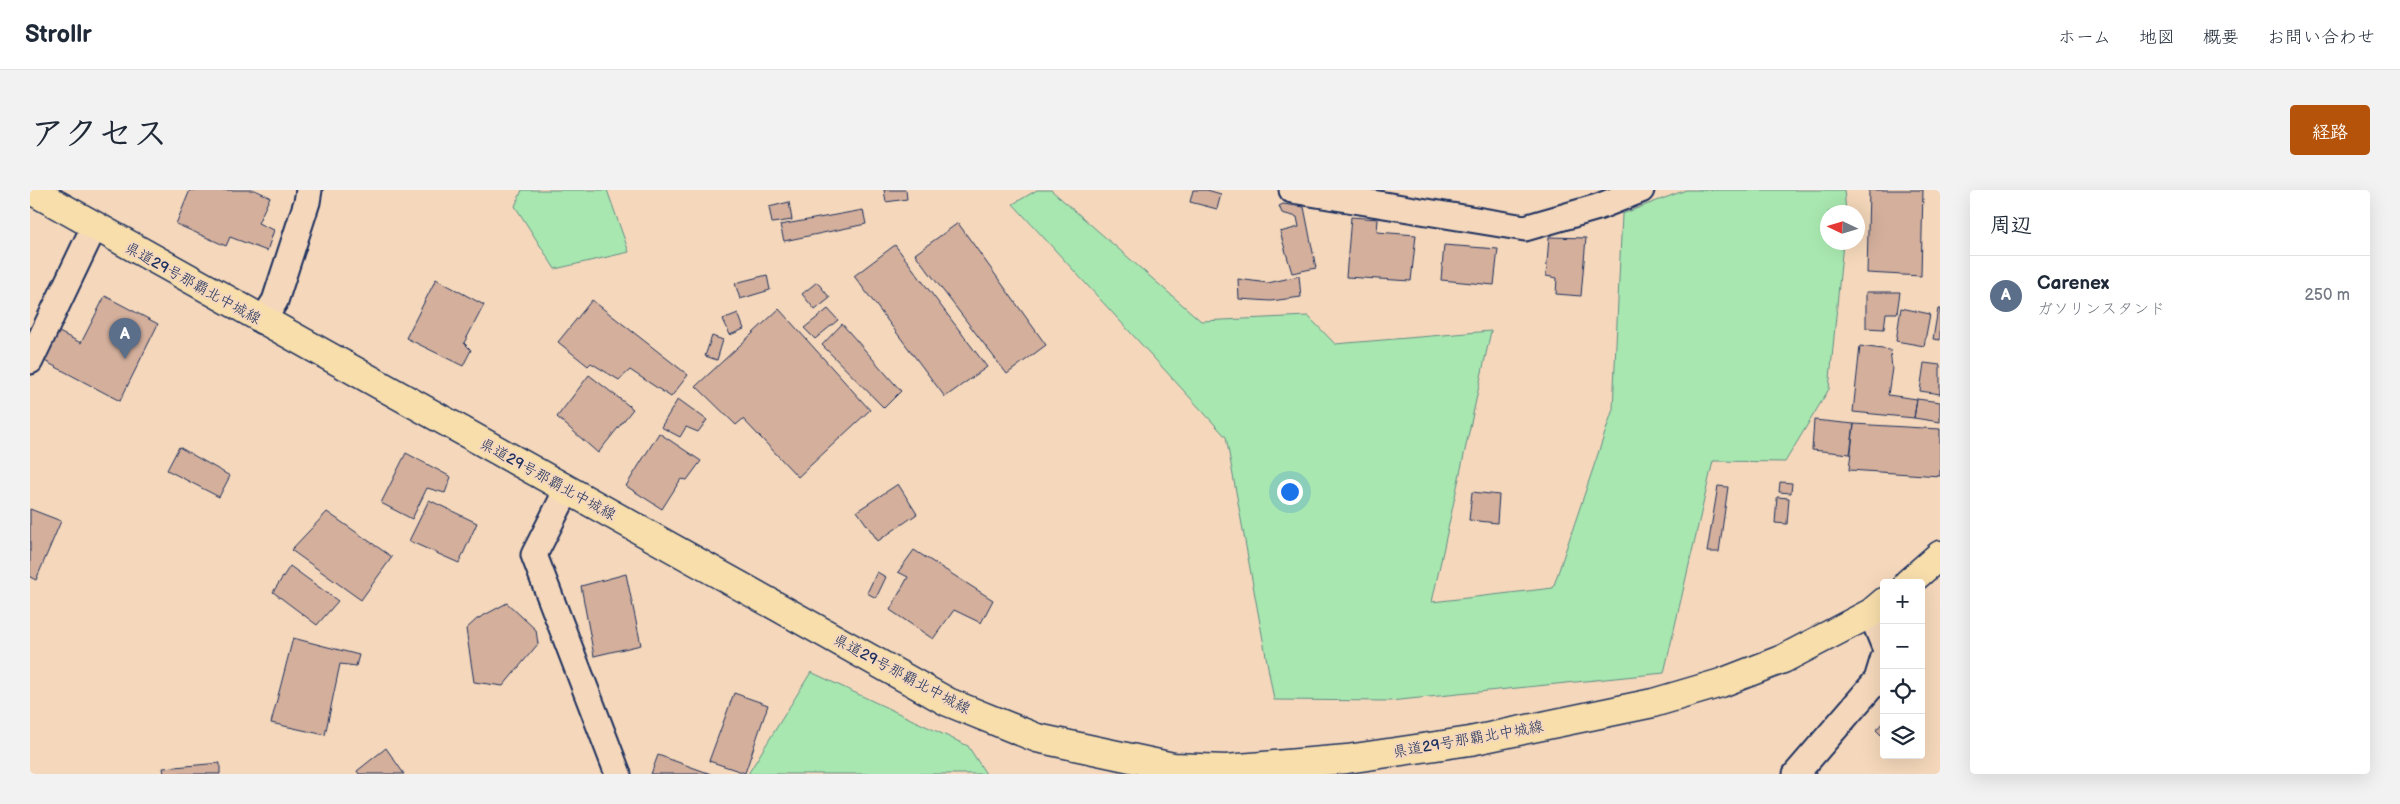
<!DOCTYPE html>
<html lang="ja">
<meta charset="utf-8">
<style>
body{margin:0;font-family:"Balsamiq Sans","Klee One",sans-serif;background:#f2f2f3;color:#1f2937}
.controls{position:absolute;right:15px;bottom:15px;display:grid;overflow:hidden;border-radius:5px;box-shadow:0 5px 20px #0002}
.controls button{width:45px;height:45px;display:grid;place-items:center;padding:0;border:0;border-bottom:1px solid #e0e1e3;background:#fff;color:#1f2937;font:25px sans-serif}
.compass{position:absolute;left:1790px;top:15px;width:45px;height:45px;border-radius:50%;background:#fff;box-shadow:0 5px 20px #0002;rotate:274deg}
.you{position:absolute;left:1259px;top:301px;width:18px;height:18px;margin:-12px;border:4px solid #fff;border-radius:50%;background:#1a73e8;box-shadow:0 0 0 8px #1a73e833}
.badge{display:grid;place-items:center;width:32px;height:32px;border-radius:50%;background:#b45309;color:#fff;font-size:16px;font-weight:700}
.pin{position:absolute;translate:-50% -41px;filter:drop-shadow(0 1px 2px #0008)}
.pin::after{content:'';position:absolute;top:26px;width:18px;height:15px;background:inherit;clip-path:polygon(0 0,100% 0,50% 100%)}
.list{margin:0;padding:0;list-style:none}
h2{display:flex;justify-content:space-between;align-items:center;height:65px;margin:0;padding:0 20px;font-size:21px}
h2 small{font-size:16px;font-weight:400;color:#747a83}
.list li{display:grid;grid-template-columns:32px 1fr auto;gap:15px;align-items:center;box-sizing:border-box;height:80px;padding:0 20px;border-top:1px solid #e0e1e3}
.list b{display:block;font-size:19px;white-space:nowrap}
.list p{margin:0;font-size:16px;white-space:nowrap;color:#747a83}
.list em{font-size:16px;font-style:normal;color:#747a83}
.icon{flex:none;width:28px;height:28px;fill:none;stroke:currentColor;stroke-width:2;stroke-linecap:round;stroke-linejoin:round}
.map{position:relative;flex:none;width:1910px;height:584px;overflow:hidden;border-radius:5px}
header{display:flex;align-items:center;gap:30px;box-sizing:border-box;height:70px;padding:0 25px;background:#fff;border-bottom:1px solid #e0e1e3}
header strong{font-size:24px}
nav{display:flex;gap:28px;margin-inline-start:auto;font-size:18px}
.intro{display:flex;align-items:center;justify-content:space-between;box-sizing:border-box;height:120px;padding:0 30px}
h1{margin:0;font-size:35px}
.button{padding:12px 22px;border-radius:5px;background:#b45309;color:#fff;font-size:18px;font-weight:700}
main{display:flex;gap:30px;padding:0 30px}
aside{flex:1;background:#fff;border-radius:5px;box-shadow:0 5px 20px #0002}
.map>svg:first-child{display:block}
.green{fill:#a8e7af;stroke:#628b86}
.building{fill:#d3af9c;stroke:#1b2f5e}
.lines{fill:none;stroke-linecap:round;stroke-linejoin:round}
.street-casing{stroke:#1b2f5e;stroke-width:29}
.primary-casing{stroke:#1b2f5e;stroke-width:31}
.street{stroke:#f5d8bb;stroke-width:25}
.primary{stroke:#f8deab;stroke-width:28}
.labels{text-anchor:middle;stroke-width:4.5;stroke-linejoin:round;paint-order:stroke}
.street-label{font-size:15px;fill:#1b2f5e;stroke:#f5d8bb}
</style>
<header>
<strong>Strollr</strong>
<nav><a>ホーム</a><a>地図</a><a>概要</a><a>お問い合わせ</a></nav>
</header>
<div class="intro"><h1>アクセス</h1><a class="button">経路</a></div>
<main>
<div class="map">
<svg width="1910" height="584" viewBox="0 0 1910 584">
<rect width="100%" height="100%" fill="#f5d8bb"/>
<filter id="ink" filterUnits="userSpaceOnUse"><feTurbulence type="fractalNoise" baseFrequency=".02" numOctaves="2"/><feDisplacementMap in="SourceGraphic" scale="10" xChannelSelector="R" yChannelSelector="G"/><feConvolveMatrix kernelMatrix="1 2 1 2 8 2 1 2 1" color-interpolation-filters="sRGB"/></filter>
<g filter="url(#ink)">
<path class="green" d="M492,0H577L599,62L525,79L485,16Z
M1007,0H1021L1171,131L1278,126L1305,154L1461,141L1402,412L1523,398L1583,219L1592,24L1656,0H1814L1816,22H1798V52L1813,53L1799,199L1755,272L1683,271L1634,483L1360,511L1244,510L1196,247L983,14Z
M781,482L938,556L956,584H718Z"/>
<path class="building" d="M160,0H225L240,7L228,33L244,40L237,61L200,47L196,56L146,34Z
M854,0H876L877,9L856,12Z
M1163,0H1177L1191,4L1187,19L1160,12Z
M1839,0H1893L1891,86L1837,83Z
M759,12L762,30L742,33L739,17Z
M1253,14L1274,17L1286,78L1262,83L1250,42L1269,37L1267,27L1252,23L1249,16Z
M833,20L836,34L754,51L750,35Z
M1321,27L1348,29L1347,42L1386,45L1381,91L1316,87Z
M928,33L1016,155L977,184L885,64Z
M1519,47L1556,48L1551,106L1526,104L1527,88L1516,86Z
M865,55L957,177L915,207L824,86Z
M1414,55L1468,59L1464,95L1411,90Z
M737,85L740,100L710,109L705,93Z
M1269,86L1271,107L1241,111L1209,109L1208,89L1238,93Z
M406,89L454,115L434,153L441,160L433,176L376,148Z
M787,92L800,108L785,120L772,104Z
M1836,102H1870L1867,123H1856L1854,139L1836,138Z
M75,106L128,134L90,211L7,167L21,138L51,153Z
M562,110L658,185L641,207L600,180L589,190L561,173L558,176L528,152Z
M1871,118L1900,124L1894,156L1866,151Z
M749,119L840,220L768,287L713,229L706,235L666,196Z
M798,119L808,130L785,149L774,138Z
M1908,119H1910V150L1903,149Z
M708,123L714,139L700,145L693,129Z
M812,134L871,201L854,218L792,155Z
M682,146L693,150L687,170L675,166Z
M1830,156L1860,160L1862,178L1858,205L1887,209L1884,228L1823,222Z
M1894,173L1910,175V204L1890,201Z
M559,185L603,219L568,263L527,227Z
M648,209L677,230L668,242L656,237L650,247L631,237Z
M1887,209L1910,212V232L1884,228Z
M1784,230L1824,234L1820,264L1782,260Z
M1824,234L1910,239V286L1819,280Z
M629,243L671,271L657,290L651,289L632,319L596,296Z
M149,257L200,286L189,307L137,280Z
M376,263L421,287L415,303L397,298L382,329L351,313Z
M1750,292L1762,293L1761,303L1749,302Z
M868,294L887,324L848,351L827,321Z
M1688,296L1698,297L1689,362H1677Z
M1442,302L1469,305L1467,333L1439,330Z
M1747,307L1759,308L1757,334L1745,333Z
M399,310L447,333L429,373L379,351Z
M0,319L31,331L6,390L0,387Z
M297,322L362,367L331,410L261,360Z
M884,360L963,410L951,433L924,420L903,449L860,420L878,387L868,382Z
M260,376L308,411L287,435L243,402Z
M847,382L856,387L846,408L837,403Z
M596,384L611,455L564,466L551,396Z
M477,413L506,440L508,454L473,496L444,492L436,439L447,429Z
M263,448L329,465L326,476L310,474L295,545L241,533Z
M704,503L738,515L715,583L679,571Z
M1854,531V548L1846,540Z
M356,558L374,584H329L327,581Z
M628,565L681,584H621Z
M190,573V584H134L133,578Z"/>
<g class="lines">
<defs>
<path id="street" d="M1262,0L1495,38L1568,17L1611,0
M232,131L245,111L277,12L279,0
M0,171L64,37
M537,300L504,365L588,584
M1841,423L1854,455
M1766,584L1847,490L1854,467"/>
<path id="primary" d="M1,0L918,512L1007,548L1143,577L1196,579L1317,569L1440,551L1623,513L1691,493L1753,469L1841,423L1854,412
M1878,393L1910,365"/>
</defs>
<use href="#street" class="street-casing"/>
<use href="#primary" class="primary-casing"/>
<use href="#street" class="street"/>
<use href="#primary" class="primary"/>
</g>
</g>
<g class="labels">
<g class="street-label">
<text transform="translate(163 93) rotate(29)" y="5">県道29号那覇北中城線</text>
<text transform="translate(518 289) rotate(29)" y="5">県道29号那覇北中城線</text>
<text transform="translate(872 484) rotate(28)" y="5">県道29号那覇北中城線</text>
<text transform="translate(1438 549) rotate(-10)" y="5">県道29号那覇北中城線</text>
</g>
</g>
</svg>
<div class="controls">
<button>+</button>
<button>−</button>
<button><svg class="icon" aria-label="locate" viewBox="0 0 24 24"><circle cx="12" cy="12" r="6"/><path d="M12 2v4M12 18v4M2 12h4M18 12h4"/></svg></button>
<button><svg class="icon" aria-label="layers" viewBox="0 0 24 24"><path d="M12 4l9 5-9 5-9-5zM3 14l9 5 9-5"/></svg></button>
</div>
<svg class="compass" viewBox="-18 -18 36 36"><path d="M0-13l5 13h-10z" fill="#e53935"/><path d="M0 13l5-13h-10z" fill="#747a83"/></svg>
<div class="you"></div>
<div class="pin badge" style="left:95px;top:169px;background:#5c6f8a">A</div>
</div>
<aside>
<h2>周辺<small></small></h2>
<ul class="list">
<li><span class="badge" style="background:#5c6f8a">A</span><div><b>Carenex</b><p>ガソリンスタンド</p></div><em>250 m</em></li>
</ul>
</aside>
</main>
